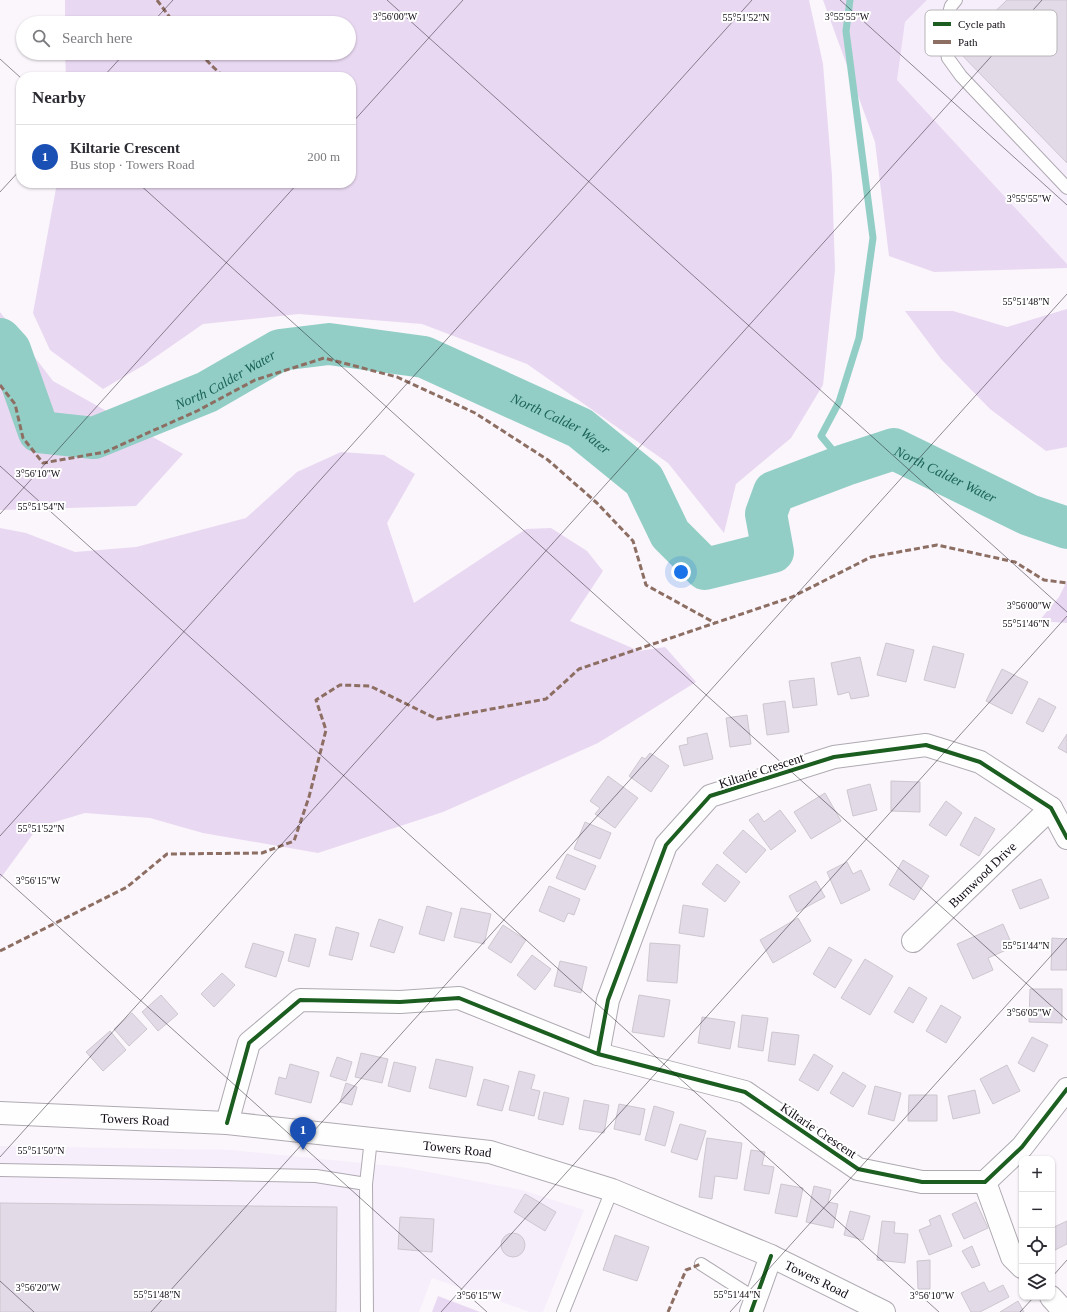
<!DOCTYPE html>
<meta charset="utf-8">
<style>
body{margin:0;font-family:Georgia,serif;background:#f7f7f7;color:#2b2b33}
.controls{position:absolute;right:12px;bottom:12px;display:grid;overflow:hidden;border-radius:8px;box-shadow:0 1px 3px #0004}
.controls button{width:36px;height:36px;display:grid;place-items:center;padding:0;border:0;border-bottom:1px solid #e1e1e2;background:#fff;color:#2b2b33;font:20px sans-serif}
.you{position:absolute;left:681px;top:572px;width:14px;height:14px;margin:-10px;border:3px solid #fff;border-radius:50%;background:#1a73e8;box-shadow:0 0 0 6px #1a73e833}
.badge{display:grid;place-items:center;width:26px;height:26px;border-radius:50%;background:#b45309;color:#fff;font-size:13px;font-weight:700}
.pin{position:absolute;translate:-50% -33px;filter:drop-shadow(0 1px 2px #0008)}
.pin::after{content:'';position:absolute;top:21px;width:14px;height:12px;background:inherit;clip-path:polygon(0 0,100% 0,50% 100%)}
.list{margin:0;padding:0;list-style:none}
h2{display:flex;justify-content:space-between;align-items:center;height:52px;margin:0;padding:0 16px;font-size:17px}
h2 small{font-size:13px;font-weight:400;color:#7c7c81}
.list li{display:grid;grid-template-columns:26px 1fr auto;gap:12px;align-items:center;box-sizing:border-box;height:64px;padding:0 16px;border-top:1px solid #e1e1e2}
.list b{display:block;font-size:15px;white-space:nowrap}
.list p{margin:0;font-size:13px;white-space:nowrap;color:#7c7c81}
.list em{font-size:13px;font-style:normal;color:#7c7c81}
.icon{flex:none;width:22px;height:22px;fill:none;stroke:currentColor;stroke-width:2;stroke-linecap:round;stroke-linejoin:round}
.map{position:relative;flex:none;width:1067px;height:1312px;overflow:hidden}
.search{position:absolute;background:#fff;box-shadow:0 1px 3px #0004;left:16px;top:16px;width:340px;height:44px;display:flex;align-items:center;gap:10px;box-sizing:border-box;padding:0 14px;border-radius:22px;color:#7c7c81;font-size:15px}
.panel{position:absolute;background:#fff;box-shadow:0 1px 3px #0004;left:16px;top:72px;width:340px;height:116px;border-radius:16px}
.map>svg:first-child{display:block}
.built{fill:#f7eefc}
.green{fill:#e9d8f1}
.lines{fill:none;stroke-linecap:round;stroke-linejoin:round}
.stream{stroke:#92cec5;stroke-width:7}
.river{stroke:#92cec5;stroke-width:42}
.building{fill:#e3dae8;stroke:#cdc7cf}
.lane-casing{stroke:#afaab1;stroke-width:14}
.street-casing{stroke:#afaab1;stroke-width:24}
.secondary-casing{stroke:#afaab1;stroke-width:24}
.lane{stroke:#fefeff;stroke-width:12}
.street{stroke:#fefeff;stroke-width:22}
.secondary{stroke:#fefeff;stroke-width:22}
.quiet{stroke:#8d6e63;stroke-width:3;stroke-dasharray:6 3;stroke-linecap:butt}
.cycleway-casing{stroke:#fff;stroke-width:6}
.cycleway{stroke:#1b5e20;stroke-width:4}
.ticks{fill:none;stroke:#0f0912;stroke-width:1;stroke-opacity:0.45}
.labels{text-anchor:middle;stroke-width:4;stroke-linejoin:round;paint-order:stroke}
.street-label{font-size:13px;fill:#0f0912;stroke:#fff}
.water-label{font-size:14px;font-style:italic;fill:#1b6358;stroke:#fff}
.key{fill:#fff;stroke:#b7b5b8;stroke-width:1}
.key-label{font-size:11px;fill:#0f0912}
.ticks-label{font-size:10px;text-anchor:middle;fill:#0f0912;stroke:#fff;stroke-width:4;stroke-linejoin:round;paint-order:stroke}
</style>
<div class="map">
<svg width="1067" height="1312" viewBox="0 0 1067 1312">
<rect width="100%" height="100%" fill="#faf6fc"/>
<path class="built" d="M927,0H1067V264L896,80L905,22Z
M0,1146L232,1150L402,1167L522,1190L584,1210L543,1312H530L432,1278L419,1312H0Z"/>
<path class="green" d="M65,0H809L823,64L832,176L835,270L823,385L791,438L736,484L724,533L668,463L527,364L422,324L299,314L203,324L144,365L103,389L50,350L33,313L57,183H351V77H66L65,53H349V23H65Z
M823,0H927L905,22L897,80L1067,264V268L934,272L889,256L875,142Z
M1067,309V447L1046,451L990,409L941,359L905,311H953L1007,327Z
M0,312L53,381L183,454L136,506L0,510Z
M341,452L384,455L415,474L387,523L414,603L526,529L551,528L587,551L603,571L570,621L639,651L665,647L696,682L598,743L443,812L318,853L203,833L150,818L85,813L38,827L0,879V528L26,533L75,552L136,547L246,518L297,472Z
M1067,581V623L1039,621L1059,597Z
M438,1296L480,1312H432Z"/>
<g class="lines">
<path class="stream" d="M845,465L821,436L839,402L859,338L873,238L846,31L850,0"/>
<path class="river" id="s1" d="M0,339L10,350L39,432L94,438L207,392L280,350L329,344L424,357L580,428L644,480L670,534L705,569L773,552L766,514L774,492L845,465L894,449L1029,515L1067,528"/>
</g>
<path class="building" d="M1007,0H1067V163L956,49Z
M886,643L914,650L906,682L877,675Z
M933,646L964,654L955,688L924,680Z
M860,657L869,696L851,699L849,692L838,695L831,663Z
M1002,669L1028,682L1012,714L986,701Z
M814,678L817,705L793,708L789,681Z
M1039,698L1056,707L1043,732L1026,723Z
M785,701L789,732L767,735L763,704Z
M747,715L751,744L730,747L726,718Z
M707,733L713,759L684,766L679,746L688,744L687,738Z
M1067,734V753L1058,748Z
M650,753L669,766L651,792L629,776L642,757L645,759Z
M608,776L638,798L615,828L595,814L600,808L590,801Z
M891,781L920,782V812L891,811Z
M870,784L877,810L853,816L847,790Z
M825,793L841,821L811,839L794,812Z
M946,801L962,813L946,836L929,825Z
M780,810L796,831L771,850L749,820L758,813L764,822Z
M975,817L995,829L979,856L960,845Z
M585,822L611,833L600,859L574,849Z
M743,830L766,850L746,873L723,853Z
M567,854L596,866L585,890L556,878Z
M903,860L929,876L914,900L889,885Z
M847,862L853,874L861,870L870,890L841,904L827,872Z
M717,864L740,882L725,902L702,884Z
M1041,879L1049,898L1020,909L1012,890Z
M816,881L825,897L797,912L789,896Z
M549,886L580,899L574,915L568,913L564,922L539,911Z
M683,905L708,909L704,937L679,933Z
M427,906L452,913L444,941L419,934Z
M461,908L491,914L484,944L454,937Z
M798,918L811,941L773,963L760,940Z
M379,919L403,927L394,953L370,946Z
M1003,924L1013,947L988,958L993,970L973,979L957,944Z
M503,925L526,940L511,963L488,948Z
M336,927L359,933L352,960L329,955Z
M295,934L316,939L309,967L288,961Z
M1052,938L1067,939V970H1051Z
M253,943L284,952L276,977L245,967Z
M650,943L680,945L677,983L647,981Z
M829,947L852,960L835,988L813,974Z
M532,955L551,969L535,990L517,975Z
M865,959L893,976L870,1015L841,998Z
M560,961L587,967L581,993L554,986Z
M222,973L235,985L214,1007L201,994Z
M909,987L927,998L913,1023L894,1012Z
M1030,989H1062V1023L1029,1022Z
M161,995L178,1014L158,1031L142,1012Z
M639,995L670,1000L664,1037L632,1032Z
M941,1005L961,1017L946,1043L926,1031Z
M132,1013L147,1029L129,1046L114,1029Z
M742,1015L768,1018L763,1051L738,1047Z
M702,1017L735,1022L730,1049L698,1043Z
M110,1031L126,1050L103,1071L86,1052Z
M772,1032L799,1035L795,1065L768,1061Z
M1032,1037L1048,1045L1034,1072L1018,1063Z
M361,1053L388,1059L382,1083L355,1077Z
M814,1054L833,1066L818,1091L799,1080Z
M337,1057L352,1062L346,1081L330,1076Z
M436,1059L473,1067L466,1097L429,1088Z
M394,1062L416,1067L410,1092L388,1086Z
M290,1064L319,1072L311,1103L275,1094L279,1077L286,1079Z
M1007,1065L1020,1091L993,1104L980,1079Z
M519,1071L535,1075L531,1089L540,1091L534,1116L509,1110Z
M843,1072L866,1086L853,1107L830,1093Z
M484,1079L509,1086L502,1111L477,1105Z
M346,1083L357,1087L352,1105L340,1102Z
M875,1086L901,1093L894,1121L868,1114Z
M975,1090L980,1113L953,1119L948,1096Z
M544,1092L569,1098L563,1125L538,1119Z
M909,1095H937V1121H908Z
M584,1100L609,1105L604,1133L579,1129Z
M619,1104L645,1109L640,1135L614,1129Z
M654,1106L674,1112L665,1146L645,1140Z
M680,1124L706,1131L697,1160L671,1152Z
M707,1138L742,1143L737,1179L715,1176L712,1199L699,1197Z
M751,1150L765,1152L762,1165L774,1167L769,1194L744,1190Z
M781,1184L803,1188L797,1217L775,1213Z
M814,1186L831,1190L828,1202L838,1204L833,1228L806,1222Z
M525,1194L556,1212L545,1231L514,1212Z
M976,1202L988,1228L964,1239L952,1214Z
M0,1203L337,1207L336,1312H0Z
M850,1211L870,1216L863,1240L844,1235Z
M940,1215L952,1246L929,1255L919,1230L931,1225L929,1220Z
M400,1217L434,1219L432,1252L398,1249Z
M882,1221L895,1222L894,1233L908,1234L905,1263L877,1260Z
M1067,1221V1244L1055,1250L1052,1244V1228Z
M501 1245a12 12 0 1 1 24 0a12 12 0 1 1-24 0Z
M615,1235L649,1247L637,1281L603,1270Z
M972,1246L980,1265L972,1268L962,1251Z
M930,1260V1289H918L917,1261Z
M984,1282L989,1292L1003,1285L1009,1297L980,1312H971L961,1293Z
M1018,1301L1024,1312H1000Z"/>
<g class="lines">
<defs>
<path id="lane" d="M956,0L951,6L943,34L948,58L961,76L1067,188
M0,1170L316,1176L366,1184L367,1312
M366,1184L371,1139
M701,1264L756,1299
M563,1312L612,1190"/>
<g id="street">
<path id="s2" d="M913,941L1051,808"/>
<path d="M598,1054L608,1000L666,845L710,796L834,757L926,745L980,762L1051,808L1067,838"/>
<path d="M227,1123L249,1043L300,1000L400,1002L459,998L598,1054L745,1092L858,1169L922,1182H985L1022,1147L1067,1089"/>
<path d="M985,1182L1012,1257L1022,1267"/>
<path d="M1051,1297L1060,1307L1067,1311"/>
<path d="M751,1312L771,1256"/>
</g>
<g id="secondary">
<path id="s3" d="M0,1113L227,1123L490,1152L612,1190L771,1256L884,1312"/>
</g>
</defs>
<use href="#lane" class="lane-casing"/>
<use href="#street" class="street-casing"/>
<use href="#secondary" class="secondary-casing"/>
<use href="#lane" class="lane"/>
<use href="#street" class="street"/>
<use href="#secondary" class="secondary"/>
<path class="quiet" d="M157,0L174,23
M200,53L212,66L224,77
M0,385L15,404L23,438L43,463L105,452L197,411L255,380L324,358L397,377L475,413L548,460L597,503L633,541L646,585L715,623
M0,951L127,887L167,854L262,853L294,841L309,797L326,730L316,700L340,685L370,686L437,719L546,699L579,669L792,597L871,557L937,545L1015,562L1044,580L1067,583
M668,1312L686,1270L701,1264"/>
<defs>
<path id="cycleway" d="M598,1054L608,1000L666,845L710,796L834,757L926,745L980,762L1051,808L1067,838
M227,1123L249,1043L300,1000L400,1002L459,998L598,1054L745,1092L858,1169L922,1182H985L1022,1147L1067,1089
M751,1312L771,1256"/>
</defs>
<use href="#cycleway" class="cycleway-casing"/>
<use href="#cycleway" class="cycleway"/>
</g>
<path class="ticks" d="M387,0L1067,612M840,0L1067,205M152,23L173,0M0,59L21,78M103,77L125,53M351,124L463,0M138,183L1067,1020M0,192L21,169M0,466L939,1312M0,514L298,183M0,836L752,0M0,874L487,1312M0,1157L1042,0M1052,1277L1067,1260M0,1281L34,1312M151,1312L1067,294M441,1312L1067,616M730,1312L1067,938M1020,1312L1034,1297"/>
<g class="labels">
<g class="street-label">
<text transform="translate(761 770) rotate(-18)" y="5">Kiltarie Crescent</text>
<text dy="5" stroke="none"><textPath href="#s2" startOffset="96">Burnwood Drive</textPath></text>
<text dy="5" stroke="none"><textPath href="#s3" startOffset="135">Towers Road</textPath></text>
<text transform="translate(819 1130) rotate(34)" y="5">Kiltarie Crescent</text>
<text dy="5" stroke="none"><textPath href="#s3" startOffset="459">Towers Road</textPath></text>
<text dy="5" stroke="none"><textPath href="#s3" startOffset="843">Towers Road</textPath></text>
</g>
<g class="water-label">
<text dy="5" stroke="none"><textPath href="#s1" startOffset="301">North Calder Water</textPath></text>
<text dy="5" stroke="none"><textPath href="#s1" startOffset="661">North Calder Water</textPath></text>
<text dy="5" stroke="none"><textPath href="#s1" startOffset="1189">North Calder Water</textPath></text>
</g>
</g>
<rect x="925" y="10" width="132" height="46" rx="6" class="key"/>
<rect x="933" y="22" width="18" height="4" fill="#1b5e20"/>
<rect x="933" y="40" width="18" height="4" fill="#8d6e63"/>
<g class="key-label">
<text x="958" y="28">Cycle path</text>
<text x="958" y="46">Path</text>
</g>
<g class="ticks-label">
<text x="395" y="20">3°56'00"W</text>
<text x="847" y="20">3°55'55"W</text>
<text x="746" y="21">55°51'52"N</text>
<text x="1029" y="202">3°55'55"W</text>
<text x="1026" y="305">55°51'48"N</text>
<text x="38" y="477">3°56'10"W</text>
<text x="41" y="510">55°51'54"N</text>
<text x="1029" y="609">3°56'00"W</text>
<text x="1026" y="627">55°51'46"N</text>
<text x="41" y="832">55°51'52"N</text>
<text x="38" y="884">3°56'15"W</text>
<text x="1026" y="949">55°51'44"N</text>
<text x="1029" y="1016">3°56'05"W</text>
<text x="41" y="1154">55°51'50"N</text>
<text x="38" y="1291">3°56'20"W</text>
<text x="157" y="1298">55°51'48"N</text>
<text x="737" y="1298">55°51'44"N</text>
<text x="479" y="1299">3°56'15"W</text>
<text x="932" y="1299">3°56'10"W</text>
</g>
</svg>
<div class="controls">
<button>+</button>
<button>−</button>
<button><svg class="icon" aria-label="locate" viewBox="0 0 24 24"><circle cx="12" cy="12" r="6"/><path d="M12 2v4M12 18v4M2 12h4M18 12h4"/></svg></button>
<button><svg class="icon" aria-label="layers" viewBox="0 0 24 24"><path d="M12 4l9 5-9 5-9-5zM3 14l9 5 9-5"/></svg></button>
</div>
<div class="you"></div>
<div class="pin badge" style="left:303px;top:1150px;background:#1a4fb4">1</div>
<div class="search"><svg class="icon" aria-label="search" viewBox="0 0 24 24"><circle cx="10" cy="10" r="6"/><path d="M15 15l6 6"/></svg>Search here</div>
<section class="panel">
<h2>Nearby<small></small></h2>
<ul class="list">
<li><span class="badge" style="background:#1a4fb4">1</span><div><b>Kiltarie Crescent</b><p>Bus stop · Towers Road</p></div><em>200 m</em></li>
</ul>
</section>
</div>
